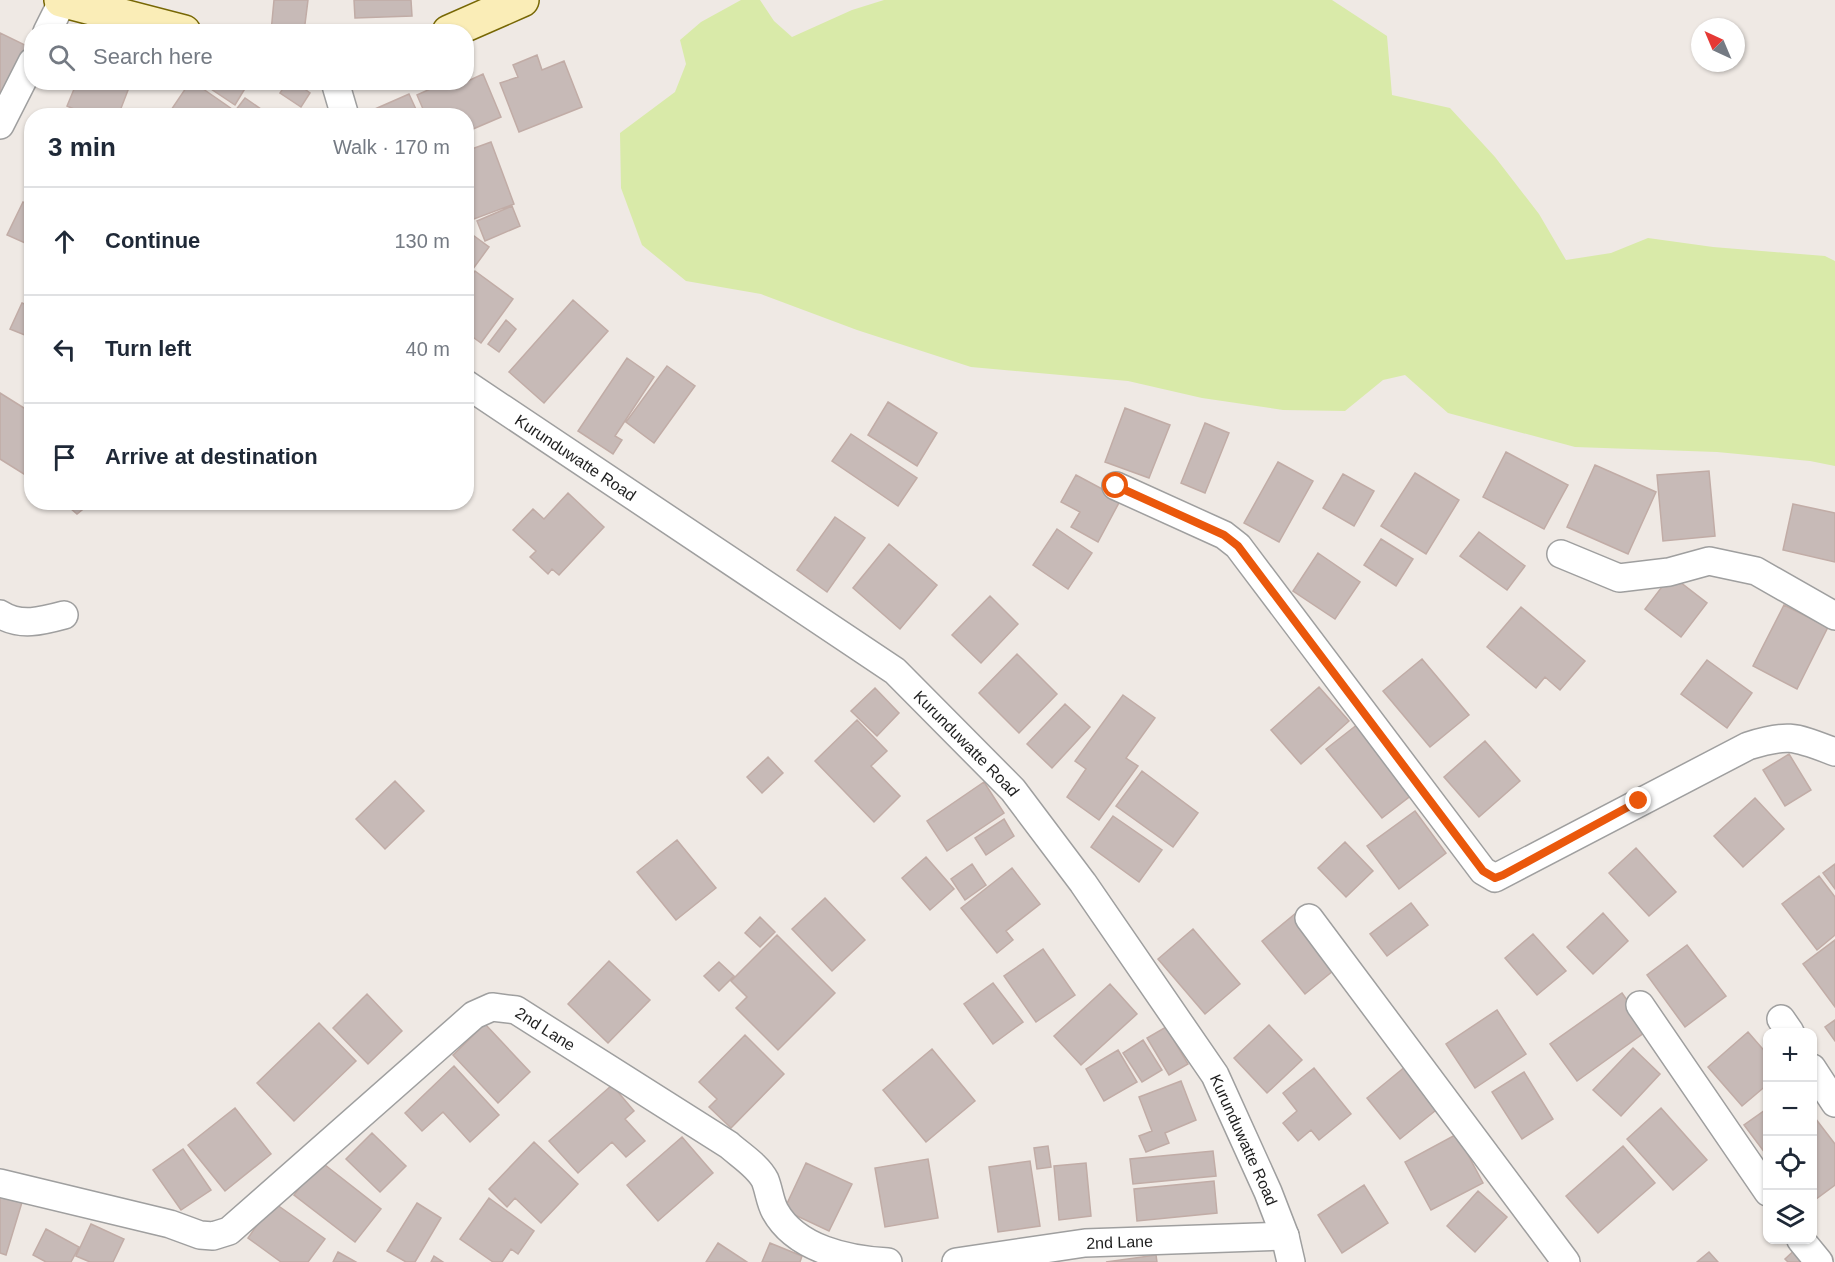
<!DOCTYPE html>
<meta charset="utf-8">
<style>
body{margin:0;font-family:Helvetica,sans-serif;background:#f2f2f3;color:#1f2937}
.controls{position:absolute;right:18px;bottom:18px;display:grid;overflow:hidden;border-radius:12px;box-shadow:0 2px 4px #0004}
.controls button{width:54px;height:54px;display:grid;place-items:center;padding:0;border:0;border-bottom:2px solid #e0e1e3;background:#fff;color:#1f2937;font:30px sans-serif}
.compass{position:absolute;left:1691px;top:18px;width:54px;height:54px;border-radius:50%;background:#fff;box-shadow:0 2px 4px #0004;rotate:316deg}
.stop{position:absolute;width:18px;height:18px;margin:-14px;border:4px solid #ea580c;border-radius:50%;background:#fff}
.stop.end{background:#ea580c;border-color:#fff;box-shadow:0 2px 6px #0008}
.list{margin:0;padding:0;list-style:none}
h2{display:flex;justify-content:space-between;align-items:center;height:78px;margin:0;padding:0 24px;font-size:26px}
h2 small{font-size:20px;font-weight:400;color:#747a83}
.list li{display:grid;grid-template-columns:39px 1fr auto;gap:18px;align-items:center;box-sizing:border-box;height:108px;padding:0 24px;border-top:2px solid #e0e1e3}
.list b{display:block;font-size:22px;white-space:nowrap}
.list em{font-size:20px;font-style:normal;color:#747a83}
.icon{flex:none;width:33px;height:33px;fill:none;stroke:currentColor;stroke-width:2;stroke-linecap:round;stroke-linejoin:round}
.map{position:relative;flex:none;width:1835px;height:1262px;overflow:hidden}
.search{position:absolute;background:#fff;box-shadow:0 2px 4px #0004;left:24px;top:24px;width:450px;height:66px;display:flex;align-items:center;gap:15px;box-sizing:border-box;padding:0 21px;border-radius:24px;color:#747a83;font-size:22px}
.panel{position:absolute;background:#fff;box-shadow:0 2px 4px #0004;left:24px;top:108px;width:450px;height:402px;border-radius:24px}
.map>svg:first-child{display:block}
.grass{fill:#d9eaa9}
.building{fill:#c7bab7;stroke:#c1aca6;stroke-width:1.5}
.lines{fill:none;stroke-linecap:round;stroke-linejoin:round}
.street-casing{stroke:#9f9f9f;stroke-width:30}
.secondary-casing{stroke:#776704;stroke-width:36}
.street{stroke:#fff;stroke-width:27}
.secondary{stroke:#faedb7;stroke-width:33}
.route{stroke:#ea580c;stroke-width:8}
.labels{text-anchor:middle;stroke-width:4.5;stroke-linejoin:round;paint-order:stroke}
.street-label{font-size:16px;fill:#1e1e1e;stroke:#fff}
</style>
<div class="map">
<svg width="1835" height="1262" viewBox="0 0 1835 1262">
<rect width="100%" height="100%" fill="#efe9e4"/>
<path class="grass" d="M741,0H760L774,21L792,37L852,10L884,0H1332L1387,36L1392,95L1450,108L1495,157L1539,214L1566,260L1611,253L1648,238L1713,247L1825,256L1835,261V466L1810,461L1717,452L1575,447L1448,413L1405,375L1383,380L1345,411L1283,410L1202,398L1128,381L971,367L857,330L761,294L686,281L642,245L621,188L620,133L675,92L686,64L680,40L701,22Z"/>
<path class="building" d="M274,0H308L304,32H271Z
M354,0H411L412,16L355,18Z
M0,33L27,46L0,103Z
M537,55L542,70L564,61L582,107L519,132L500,83L518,77L513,65Z
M483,74L501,117L466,132V116H426L417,95L446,82H456L457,86Z
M77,82H122L130,85L118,116H90L67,106Z
M190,82H193L235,111L245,98L271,116H173L169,113Z
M211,82H249L235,105L208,87Z
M287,82H295L310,93L301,107L280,93Z
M409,94L419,116H378L375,109Z
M491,142L514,204L466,222V151Z
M32,195V246L7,235L23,202L27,204Z
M512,206L520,226L485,241L477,221Z
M466,230L489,247L470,273L466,270Z
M475,271L513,299L481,343L466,332V283Z
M573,300L608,331L544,403L509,372Z
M22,303L32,307V338L10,329Z
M506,320L516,329L499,352L488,344Z
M627,358L654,377L615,436L622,440L613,454L578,431Z
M667,366L695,386L654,443L626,422Z
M0,393L32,413V468L27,476L0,459Z
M888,402L937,433L917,466L868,435Z
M1125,408L1170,425L1149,478L1105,462Z
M1205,423L1229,433L1205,493L1181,483Z
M851,434L917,478L898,506L832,461Z
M1506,452L1568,485L1544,529L1483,497Z
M1278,462L1313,481L1279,542L1244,523Z
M1595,465L1656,492L1628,554L1567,527Z
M1709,471L1715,536L1663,541L1657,475Z
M1415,473L1459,500L1426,554L1381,526Z
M1343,474L1374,491L1354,526L1323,508Z
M1076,475L1121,499L1098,542L1071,527L1080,512L1061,502Z
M568,493L604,527L559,575L552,569L548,574L530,557L536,551L513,530L533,509L544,519Z
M63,502H92L77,514Z
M1793,504L1835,513V562L1783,550Z
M835,517L865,538L827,592L797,570Z
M1057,529L1092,553L1068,589L1033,565Z
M1479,532L1525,566L1507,590L1460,556Z
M1381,539L1413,559L1396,586L1364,565Z
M889,544L937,585L900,629L853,588Z
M1318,553L1360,582L1335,619L1293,591Z
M1671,575L1707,603L1681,637L1645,609Z
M990,596L1018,624L981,663L952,635Z
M1784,605L1828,627L1797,689L1753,666Z
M1521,607L1585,661L1560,690L1545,677L1536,688L1487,647Z
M1017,654L1057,694L1019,733L979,693Z
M1422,659L1469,715L1430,747L1383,691Z
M1707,660L1752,693L1727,728L1681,694Z
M1319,687L1349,721L1301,764L1271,730Z
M875,688L899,713L877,736L851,711Z
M1123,695L1155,718L1126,758L1138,766L1099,820L1067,797L1086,769L1075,761Z
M1065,704L1090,727L1052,768L1027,744Z
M857,720L887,751L871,766L900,796L874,822L815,761Z
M1358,724L1413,794L1382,818L1326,749Z
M1485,741L1520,781L1479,817L1444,777Z
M1789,754L1811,790L1785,806L1763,770Z
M768,757L783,773L762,793L747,777Z
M1142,771L1198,813L1173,847L1116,806Z
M395,781L424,811L385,849L356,819Z
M984,782L1004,813L947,851L927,821Z
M1755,798L1784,829L1743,867L1714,836Z
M1415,811L1446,853L1399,889L1367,846Z
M1113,816L1162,850L1139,882L1091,847Z
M1004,819L1014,836L986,855L975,838Z
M677,840L716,888L676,920L637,872Z
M1345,842L1373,871L1346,897L1318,868Z
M1636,848L1676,892L1649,916L1609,873Z
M926,857L954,889L930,910L902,878Z
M972,864L986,885L965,900L951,879Z
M1835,864V889L1823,873Z
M1012,868L1040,904L1006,931L1013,940L997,953L961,908Z
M1819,876L1835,897V935L1817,950L1782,904Z
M825,898L865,940L832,971L792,929Z
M1411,903L1428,925L1387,956L1370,934Z
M1296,913L1339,966L1305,994L1262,941Z
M1603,913L1628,941L1593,974L1567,947Z
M760,917L775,932L760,947L745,933Z
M1193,929L1240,984L1205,1014L1158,959Z
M1533,934L1566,971L1537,995L1505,958Z
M777,935L835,993L778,1050L736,1008L747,997L731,981Z
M1835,940V1007L1803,964Z
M1687,945L1726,996L1685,1027L1647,975Z
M1043,949L1075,995L1036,1022L1004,976Z
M609,961L650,1000L608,1043L568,1004Z
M719,962L734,976L719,991L704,976Z
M993,983L1023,1022L993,1044L964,1004Z
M1110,984L1137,1014L1081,1065L1054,1036Z
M1622,993L1648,1030L1577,1081L1550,1044Z
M367,994L402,1031L368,1064L333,1028Z
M1497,1010L1526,1054L1475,1088L1446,1044Z
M1835,1020V1041L1825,1027Z
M319,1023L356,1061L294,1121L257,1083Z
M485,1024L530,1072L498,1103L453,1055Z
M1269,1025L1302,1060L1267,1093L1234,1058Z
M1166,1027L1188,1064L1169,1075L1147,1038Z
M1748,1032L1768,1055V1084L1742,1106L1708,1067Z
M745,1035L784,1074L731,1128L709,1107L717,1099L699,1082Z
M1143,1040L1162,1070L1142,1082L1123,1053Z
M1633,1048L1660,1074L1621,1116L1593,1090Z
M932,1049L975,1101L926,1142L883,1090Z
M1118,1050L1137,1082L1104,1101L1086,1069Z
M454,1066L499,1115L470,1142L443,1112L422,1131L405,1113Z
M1406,1066L1440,1107L1400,1139L1367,1098Z
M1314,1068L1351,1114L1319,1140L1311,1130L1298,1141L1283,1123L1297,1111L1283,1093Z
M1524,1072L1553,1119L1522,1139L1492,1092Z
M1181,1081L1196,1120L1165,1133L1169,1143L1146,1152L1139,1136L1152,1131L1139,1097Z
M612,1085L634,1111L625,1119L645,1141L626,1157L612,1142L578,1173L549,1141Z
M235,1108L271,1154L225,1191L188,1145Z
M1661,1108L1707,1160L1673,1190L1627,1139Z
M1768,1108V1157L1744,1125Z
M1812,1114L1835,1144V1185L1812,1202Z
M372,1133L406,1166L380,1192L346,1159Z
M1457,1134L1483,1183L1431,1210L1405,1162Z
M682,1137L713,1173L658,1221L627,1185Z
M534,1142L578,1184L541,1223L515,1198L507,1207L489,1189Z
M1048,1146L1051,1167L1037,1169L1034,1148Z
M1623,1146L1655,1183L1598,1233L1566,1196Z
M183,1149L211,1190L181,1210L153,1170Z
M1213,1151L1216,1176L1133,1184L1130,1159Z
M928,1159L938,1218L885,1227L875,1168Z
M320,1161L381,1209L355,1242L294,1195Z
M1030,1161L1040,1226L998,1232L989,1167Z
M806,1163L852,1184L829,1231L784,1210Z
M1086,1163L1091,1216L1059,1220L1054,1166Z
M1214,1181L1217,1213L1137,1221L1134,1189Z
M1364,1185L1388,1223L1342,1253L1318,1215Z
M1478,1191L1507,1217L1475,1252L1447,1226Z
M0,1192L23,1199L6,1255L0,1253Z
M489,1198L534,1231L518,1254L511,1249L502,1262H493L460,1239Z
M273,1202L325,1239L308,1262H281L248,1238Z
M417,1203L441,1218L415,1262H406L387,1251Z
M91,1224L124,1239L113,1262H90L76,1256Z
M46,1229L79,1247L71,1262H46L33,1255Z
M718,1243L747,1262H706Z
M770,1243L802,1256L800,1262H762Z
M1800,1245L1802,1262H1788L1785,1259Z
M338,1252L356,1262H333Z
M1709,1252L1718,1262H1697Z
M1156,1255L1157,1262H1106Z
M434,1256L443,1262H431Z"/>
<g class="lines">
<defs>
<g id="street">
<path d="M47,32L63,0"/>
<path d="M335,82L345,116"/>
<path d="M0,125L32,62"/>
<path id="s1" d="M466,384L895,671L1013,790L1083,883L1215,1075L1268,1192L1285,1236L1291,1262"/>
<path d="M1116,486L1224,535L1238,546L1483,871L1495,878L1748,746C1789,733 1795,737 1835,752"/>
<path d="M1561,554L1619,578L1669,572L1709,561L1756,571L1835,616"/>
<path d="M0,614C20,627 42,621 64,615"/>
<path d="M1309,918L1566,1262"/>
<path d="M1640,1005L1768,1192"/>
<path d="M1781,1019L1790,1032"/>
<path d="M1812,1068L1835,1103"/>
<path id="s2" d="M0,1183L170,1224L200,1235L213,1236L229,1231L474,1015L492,1007L516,1010L729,1145C740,1155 758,1166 765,1180C769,1190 770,1202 775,1211C796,1249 848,1260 888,1262"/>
<path d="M1801,1240L1819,1262"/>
<path id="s3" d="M956,1262L1085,1243L1285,1236"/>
</g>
<path id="secondary" d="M61,0L184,32
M449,32L522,0"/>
</defs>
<use href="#street" class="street-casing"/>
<use href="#secondary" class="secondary-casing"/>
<use href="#street" class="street"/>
<use href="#secondary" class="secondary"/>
</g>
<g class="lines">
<path class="route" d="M1116,486L1224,535L1238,546L1483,871L1495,878L1503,875L1639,801"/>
</g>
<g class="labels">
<g class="street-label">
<text dy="6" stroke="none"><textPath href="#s1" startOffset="132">Kurunduwatte Road</textPath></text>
<text dy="6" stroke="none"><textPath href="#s1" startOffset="618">Kurunduwatte Road</textPath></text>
<text dy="6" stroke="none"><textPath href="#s2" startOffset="642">2nd Lane</textPath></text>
<text dy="6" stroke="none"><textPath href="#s1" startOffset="1104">Kurunduwatte Road</textPath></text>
<text dy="6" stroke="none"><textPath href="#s3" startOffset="165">2nd Lane</textPath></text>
</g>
</g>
</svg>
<div class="controls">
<button>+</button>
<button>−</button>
<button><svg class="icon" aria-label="locate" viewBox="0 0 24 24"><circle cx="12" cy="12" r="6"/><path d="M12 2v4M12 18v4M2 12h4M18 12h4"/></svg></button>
<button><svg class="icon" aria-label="layers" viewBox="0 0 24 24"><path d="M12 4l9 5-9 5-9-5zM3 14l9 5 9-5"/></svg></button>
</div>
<svg class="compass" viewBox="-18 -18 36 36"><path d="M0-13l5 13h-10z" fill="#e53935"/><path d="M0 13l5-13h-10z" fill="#747a83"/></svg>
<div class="stop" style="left:1116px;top:486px"></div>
<div class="stop end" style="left:1639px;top:801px"></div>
<div class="search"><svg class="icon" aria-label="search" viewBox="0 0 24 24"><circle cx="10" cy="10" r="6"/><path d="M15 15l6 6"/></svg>Search here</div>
<section class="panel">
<h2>3 min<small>Walk · 170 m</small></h2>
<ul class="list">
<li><svg class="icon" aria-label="ahead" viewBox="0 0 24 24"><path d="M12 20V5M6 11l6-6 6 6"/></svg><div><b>Continue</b></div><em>130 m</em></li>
<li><svg class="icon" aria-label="left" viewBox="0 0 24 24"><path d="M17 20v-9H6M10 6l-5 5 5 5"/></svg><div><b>Turn left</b></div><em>40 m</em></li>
<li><svg class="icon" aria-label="arrive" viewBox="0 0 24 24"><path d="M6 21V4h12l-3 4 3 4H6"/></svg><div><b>Arrive at destination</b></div></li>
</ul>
</section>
</div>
